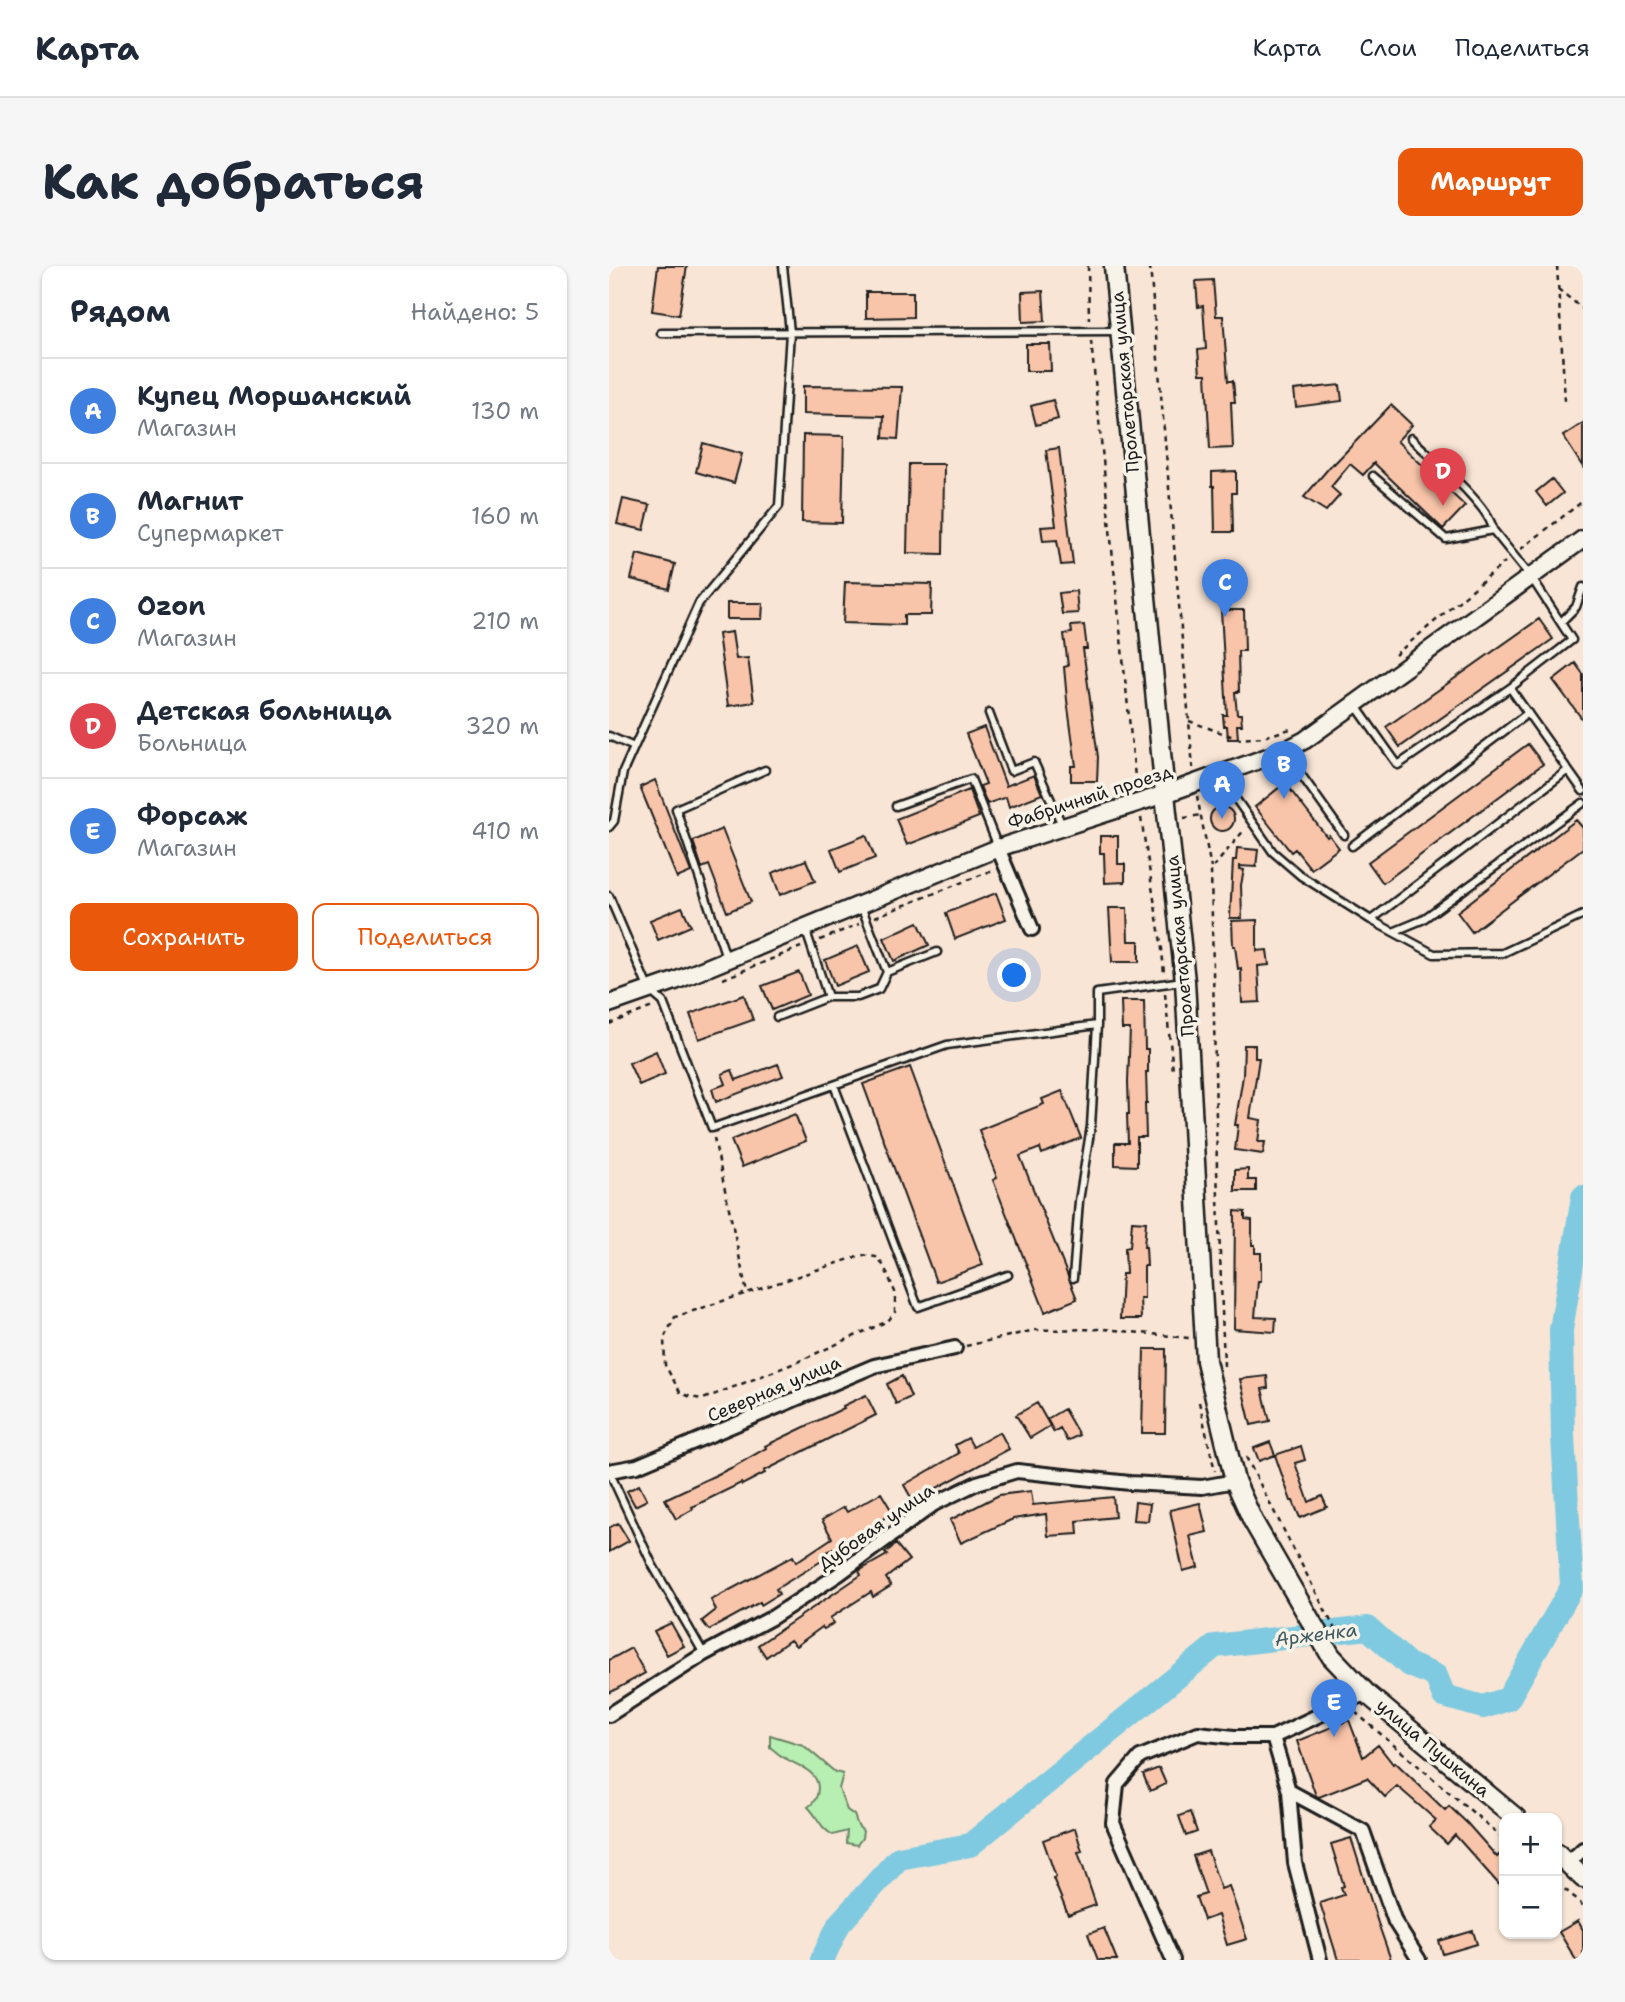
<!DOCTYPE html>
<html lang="ru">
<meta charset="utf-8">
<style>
body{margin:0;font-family:"Shantell Sans",sans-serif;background:#f6f6f7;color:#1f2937}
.controls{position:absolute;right:21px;bottom:21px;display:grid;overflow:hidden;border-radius:14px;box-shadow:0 2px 5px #0004}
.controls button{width:63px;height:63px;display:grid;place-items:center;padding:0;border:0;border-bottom:2px solid #e0e1e3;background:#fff;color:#1f2937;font:35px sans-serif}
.you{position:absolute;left:406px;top:710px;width:24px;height:24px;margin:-18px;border:5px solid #fff;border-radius:50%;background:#1a73e8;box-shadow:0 0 0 10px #1a73e833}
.badge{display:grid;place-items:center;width:46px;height:46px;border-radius:50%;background:#ea580c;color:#fff;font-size:23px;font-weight:700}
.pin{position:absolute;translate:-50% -58px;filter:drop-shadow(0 2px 4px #0008)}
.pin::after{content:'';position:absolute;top:37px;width:24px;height:21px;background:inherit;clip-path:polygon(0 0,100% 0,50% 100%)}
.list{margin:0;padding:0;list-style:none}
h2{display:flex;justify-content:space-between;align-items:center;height:91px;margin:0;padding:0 28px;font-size:30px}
h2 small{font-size:23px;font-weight:400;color:#747a83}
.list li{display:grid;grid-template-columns:46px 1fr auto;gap:21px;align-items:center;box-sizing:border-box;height:105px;padding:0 28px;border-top:2px solid #e0e1e3}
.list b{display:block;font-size:26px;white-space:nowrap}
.list p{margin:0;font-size:23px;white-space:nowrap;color:#747a83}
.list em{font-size:23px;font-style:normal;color:#747a83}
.actions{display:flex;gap:14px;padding:21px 28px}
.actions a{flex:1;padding:16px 0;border:2px solid #ea580c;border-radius:14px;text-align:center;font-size:24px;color:#ea580c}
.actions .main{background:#ea580c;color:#fff}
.map{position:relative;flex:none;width:974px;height:1694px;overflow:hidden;border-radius:14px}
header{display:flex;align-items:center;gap:42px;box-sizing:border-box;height:98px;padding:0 35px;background:#fff;border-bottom:2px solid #e0e1e3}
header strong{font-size:33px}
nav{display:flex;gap:38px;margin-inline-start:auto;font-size:24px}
.intro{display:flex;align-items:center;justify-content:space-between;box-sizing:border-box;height:168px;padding:0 42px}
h1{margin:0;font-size:49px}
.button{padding:18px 32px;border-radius:14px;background:#ea580c;color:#fff;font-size:24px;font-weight:700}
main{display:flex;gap:42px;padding:0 42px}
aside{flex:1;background:#fff;border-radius:14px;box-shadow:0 2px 5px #0004}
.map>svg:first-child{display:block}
.green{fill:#b7eeb1;stroke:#6a8566;stroke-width:2}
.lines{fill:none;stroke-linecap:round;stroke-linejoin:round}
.river{stroke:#7fcae0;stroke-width:24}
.building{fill:#f9c5aa;stroke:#1c1c1c;stroke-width:2}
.service-casing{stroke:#1c1c1c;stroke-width:11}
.minor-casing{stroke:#1c1c1c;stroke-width:18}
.tertiary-casing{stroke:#1c1c1c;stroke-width:21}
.secondary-casing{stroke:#1c1c1c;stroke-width:23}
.path{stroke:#1c1c1c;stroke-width:2.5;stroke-dasharray:5 5;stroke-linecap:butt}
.service{stroke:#f7f3e8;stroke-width:6}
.minor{stroke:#f7f3e8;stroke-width:12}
.tertiary{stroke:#f7f3e8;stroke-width:16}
.secondary{stroke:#f7f3e8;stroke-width:18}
.labels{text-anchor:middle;stroke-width:7;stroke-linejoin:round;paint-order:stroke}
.street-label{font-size:18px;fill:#1c1c1c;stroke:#f7f3e8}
.water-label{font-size:19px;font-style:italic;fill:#3f5961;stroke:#f7f3e8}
</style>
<header>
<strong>Карта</strong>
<nav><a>Карта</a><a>Слои</a><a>Поделиться</a></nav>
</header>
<div class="intro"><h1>Как добраться</h1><a class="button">Маршрут</a></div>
<main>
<aside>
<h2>Рядом<small>Найдено: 5</small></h2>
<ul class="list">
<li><span class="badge" style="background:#3f7fe0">A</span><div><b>Купец Моршанский</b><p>Магазин</p></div><em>130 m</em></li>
<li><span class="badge" style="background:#3f7fe0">B</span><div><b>Магнит</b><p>Супермаркет</p></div><em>160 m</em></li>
<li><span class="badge" style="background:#3f7fe0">C</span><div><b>Ozon</b><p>Магазин</p></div><em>210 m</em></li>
<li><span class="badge" style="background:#e0444e">D</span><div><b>Детская больница</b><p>Больница</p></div><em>320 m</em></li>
<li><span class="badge" style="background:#3f7fe0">E</span><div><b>Форсаж</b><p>Магазин</p></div><em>410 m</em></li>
</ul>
<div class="actions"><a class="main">Сохранить</a><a>Поделиться</a></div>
</aside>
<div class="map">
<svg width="974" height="1694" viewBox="0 0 974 1694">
<rect width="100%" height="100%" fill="#f8e5d5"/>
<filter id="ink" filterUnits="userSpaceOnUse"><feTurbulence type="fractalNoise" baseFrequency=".0143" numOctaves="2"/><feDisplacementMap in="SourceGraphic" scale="14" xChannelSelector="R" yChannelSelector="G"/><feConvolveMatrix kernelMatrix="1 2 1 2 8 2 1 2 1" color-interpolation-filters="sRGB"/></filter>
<g filter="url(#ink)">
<path class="green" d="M161,1469L194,1479L226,1506L234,1508L230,1523L238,1544L245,1549L249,1560L254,1565L253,1572L248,1579L237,1577L238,1565L224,1569C210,1561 210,1552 199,1541C205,1537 209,1530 209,1522C209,1504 186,1499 174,1491C169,1488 165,1484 161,1481Z"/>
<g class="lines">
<path class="river" d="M213,1694L230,1658L290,1592L361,1579L606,1380L759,1362L799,1398L827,1410L835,1430L874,1441L899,1433L963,1321L954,1171L952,1064L974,931"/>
</g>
<path class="building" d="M49,0H78L70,49L43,45Z
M604,14L607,50H614L619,115H624L626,136H622L624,182L601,183L597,108H591L589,84L597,83L594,40L589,41L587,15Z
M434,25L436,55L414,56L413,26Z
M257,26H304V51L257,52Z
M417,78H441L442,105H417Z
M731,119L733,135L687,141L685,124Z
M194,120L293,121L289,173L274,172L275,150L194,148Z
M444,134L449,153L427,159L422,140Z
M782,139L803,159L788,175L856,240L834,263L765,197L754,209L741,198L722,221L731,229L717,245L695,231L724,197L725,198Z
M974,157V201L954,170Z
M194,169L235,170L233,257L193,256Z
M94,177L133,188L125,217L87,206Z
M450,182L464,298L452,299L448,274L434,275L432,261L447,260L437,184Z
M300,198H335L334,288L298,287Z
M627,205V227H623L624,266H606L605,220H603V206Z
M943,213L954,227L938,240L927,226Z
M14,233L41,239L35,264L8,258Z
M28,288L66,298L60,323L22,313Z
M236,316L323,318L322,349H295V359L234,357Z
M467,325L469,347L453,348L450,327Z
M118,337H154L153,353H118Z
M612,344H635L636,385H629L630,426H626L628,448H632L633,459H628L629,473H619L618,460H615L614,449H618Z
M930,353L944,373L791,481L777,461Z
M475,359L478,383H474L489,491L488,515H462V500H467L458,434L455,401L459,400L455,368L463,367L462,360Z
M123,366L127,393L139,392L145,436L119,440L109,368Z
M966,397L974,408V454L944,414Z
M375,461L397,520L425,509L433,528L400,541L397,531L378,538L371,520L377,518L357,468Z
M919,478L934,498L774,617L759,596Z
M46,514L82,606L68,612L31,521Z
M676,517L718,571L720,569L730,582L702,603L686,583L682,586L646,541Z
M360,524L370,551L298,579L287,553Z
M601 553a12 12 0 1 1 24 0a12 12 0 1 1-24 0Z
M967,554L974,562V582L863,666L848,646Z
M113,563L142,636L118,646L100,599L93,602L84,575Z
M257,569L266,592L231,606L222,583Z
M491,570H509V598H516V616L496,617L495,587H491Z
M628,582L649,584L647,601L631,600V603L635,604L632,619L633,652H621L624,594H627Z
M197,594L206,615L171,629L163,607Z
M387,627L397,653L346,673L337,647Z
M73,641L82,660L49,674L41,654Z
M500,642H518L519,675H530V696H503Z
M648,654V685L658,684L660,699L649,700L651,736L633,737L632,702L629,703L626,680H624L623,655Z
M309,656L320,679L285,695L275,672Z
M249,680L260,706L226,720L216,694Z
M190,706L199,729L163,744L153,720Z
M135,729L144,754L90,773L81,748Z
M512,735H535L536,783H539V806H537L538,837H536L537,871H528V900L506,899V877H519L518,848H520L519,816L521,763H513Z
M635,779H646V792H650L641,852L652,854L649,876H656L654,888L626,884L629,859H626L634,810Z
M47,785L56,808L30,819L20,797Z
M169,798L174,810L107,836L103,823L117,818L113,808L123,804L127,814Z
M301,801L374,999L327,1016L254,818Z
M453,825L472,872L433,888L431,882L411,890L468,1033L436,1046L384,914L388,912L370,864L435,838L433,833Z
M186,848L197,875L133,901L122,874Z
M639,903V914H647V925H626V904Z
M626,945L636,946V953L643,954V979H646V987H652V1015H649L646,1051L667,1052L666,1066L625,1063Z
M523,955L537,956L535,981H537L538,1000H535V1032H531L532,1053H511L513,1008H517L516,982L521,981Z
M535,1083H557L556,1167H533Z
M293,1110L302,1131L287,1138L278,1118Z
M658,1110L659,1122L653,1123L661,1155L642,1159L631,1113Z
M257,1129L267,1149L155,1205L156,1207L133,1219L132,1217L83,1241L84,1243L67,1253L56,1233L124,1201L157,1182L156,1180L235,1142L234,1140Z
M428,1137L441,1160L421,1172L407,1149Z
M455,1143L470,1169L458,1175L451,1162L445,1166L438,1153Z
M391,1166L400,1183L304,1235L295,1219L350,1187L346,1179L359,1172L364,1181Z
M661,1176L666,1189L650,1195L645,1182Z
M692,1180L696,1194L686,1197L700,1236L713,1230L718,1241L691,1252L684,1235H682L666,1189Z
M30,1219L38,1234L26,1240L18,1225Z
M422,1225L424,1239L504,1231L506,1251L468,1255L469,1268L439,1270L437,1248L404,1253L352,1277L341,1254L390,1229Z
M272,1227L284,1247L217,1287L219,1291L167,1323L170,1328L152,1339L151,1336L100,1364L93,1355L107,1344L102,1334L184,1290L187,1296L223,1272L213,1254L235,1241L238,1246Z
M526,1236L541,1238L539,1255L524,1254Z
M591,1237L598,1266L581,1270L589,1301L574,1305L561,1244Z
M9,1257L20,1275L0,1286V1262Z
M287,1278L300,1294L277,1312L282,1320L264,1331L262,1326L221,1352L225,1357L215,1363L213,1361L187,1380L181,1374L157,1391L149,1379L252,1309L250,1305L278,1289L276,1287Z
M62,1357L75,1380L58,1389L45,1365Z
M22,1382L36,1407L0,1427V1394Z
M740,1454L754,1491L769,1479L784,1498L786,1496L836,1544L840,1540L858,1557L888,1591L895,1584V1624L846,1569L838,1578L820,1561L827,1554L788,1520L776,1531L758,1512L710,1531L707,1530L688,1475Z
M550,1502L557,1518L541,1525L534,1508Z
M581,1546L588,1566L577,1570L570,1550Z
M466,1562L473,1585L469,1586L487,1639L459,1649L444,1612L447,1611L434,1574Z
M742,1572L769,1657L782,1694H729L711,1637L735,1629L732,1621L735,1620L722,1578Z
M599,1585L612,1623L620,1620L638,1673L618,1679L609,1649L595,1654L587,1631L597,1628L584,1590Z
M969,1655L974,1664V1694H967L950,1666Z
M495,1662L508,1694H489L479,1668Z
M864,1665L868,1678L834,1688L830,1675Z"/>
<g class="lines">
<defs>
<path id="service" d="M52,67L509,65
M802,172C821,191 881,239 884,264L922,311L963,374L901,422L974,525
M764,210L837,273L884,264
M952,356L967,341L974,321
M747,440L789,499L901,422
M380,447L402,505L425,496L453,559
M0,470L25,481
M676,486L735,569
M610,509L664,586L692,610L762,654L825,688L894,687L974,649
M287,540L362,513L389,581
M0,561L5,555L14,506L90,337L170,240L181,66L174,0
M743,580L919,447
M0,630L40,724L54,736L103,862L338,779L488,759V727L574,715
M252,640L278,706
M762,654L959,504
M196,662L219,731
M784,666L813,654L974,537
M117,691L67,543L156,504
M168,751L219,731H249L270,723L278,706L328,686
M225,819L309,1041L399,1009
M464,1012L470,935L482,860L488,759
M0,1205L43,1298L95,1388"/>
<path id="minor" d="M389,582L423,663
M0,1205L28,1200L265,1100L346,1082
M0,1449L95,1388L164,1351L230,1308L325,1238L368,1217L408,1205L521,1217L593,1221L626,1215
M680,1525L754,1565L786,1656L810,1694
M959,1597L974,1583
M564,1694L504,1557L508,1518L531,1491L589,1467L625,1471H664
M711,1694L686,1597L680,1525L664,1471L757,1427"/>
<path id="tertiary" d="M0,738L66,715L389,582L556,528L675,485L696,474L974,273"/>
<path id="secondary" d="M505,0L556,528L576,715L597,1095L626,1215L644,1255L722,1390L757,1427L907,1552
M948,1587L974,1612"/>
</defs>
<use href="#service" class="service-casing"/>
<use href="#minor" class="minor-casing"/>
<use href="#tertiary" class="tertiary-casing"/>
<use href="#secondary" class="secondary-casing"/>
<path class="path" d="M479,0L480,54
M541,0L584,502
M948,0L956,135
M949,23L974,43
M482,75L527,521
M912,283L974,235
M786,389L896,296
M580,455L630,473L654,471L685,462
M588,530L602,602
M532,552L553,683L555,708
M575,552L592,549
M266,651L384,604
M211,674L250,658
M114,713L192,681
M556,728L564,805
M0,758L46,740
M105,872L138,1027L253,989L267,991L275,1000L286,1026V1046L279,1055L186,1097L94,1133L81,1131L71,1126L56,1099L55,1072L66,1051L138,1027
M357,1080L426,1064L495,1063L580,1072
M615,1100L608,903L602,604L636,563
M590,1136L606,1205
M637,1191L729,1369
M746,1446L895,1573
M948,1617L970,1635L974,1642"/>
<use href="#service" class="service"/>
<use href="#minor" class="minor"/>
<use href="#tertiary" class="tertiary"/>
<use href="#secondary" class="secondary"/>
</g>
</g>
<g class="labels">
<g class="street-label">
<text transform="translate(516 116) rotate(-95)" y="6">Пролетарская улица</text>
<text transform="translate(481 531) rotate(-18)" y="6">Фабричный проезд</text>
<text transform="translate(571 680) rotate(-95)" y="6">Пролетарская улица</text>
<text transform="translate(165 1123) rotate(-23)" y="6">Северная улица</text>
<text transform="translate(267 1261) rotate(-35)" y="6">Дубовая улица</text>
<text transform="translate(824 1482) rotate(40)" y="6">улица Пушкина</text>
</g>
<g class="water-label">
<text transform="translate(707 1368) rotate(-7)" y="7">Арженка</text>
</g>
</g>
</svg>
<div class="controls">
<button>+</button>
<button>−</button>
</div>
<div class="you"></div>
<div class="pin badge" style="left:613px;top:553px;background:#3f7fe0">A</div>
<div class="pin badge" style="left:675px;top:533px;background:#3f7fe0">B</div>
<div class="pin badge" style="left:616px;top:351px;background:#3f7fe0">C</div>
<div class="pin badge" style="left:834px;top:240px;background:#e0444e">D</div>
<div class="pin badge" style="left:725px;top:1471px;background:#3f7fe0">E</div>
</div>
</main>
